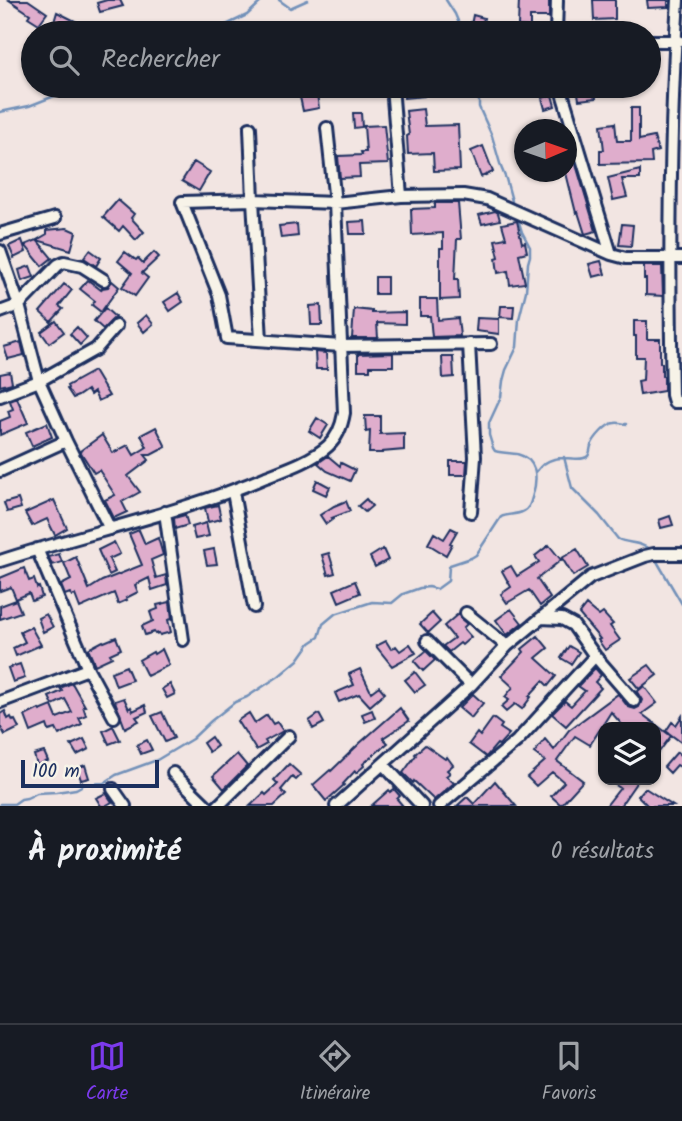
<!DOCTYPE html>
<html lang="fr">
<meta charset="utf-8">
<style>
body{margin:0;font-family:Kalam,sans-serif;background:#242831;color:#f1f3f6}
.controls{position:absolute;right:21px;bottom:21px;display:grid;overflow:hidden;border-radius:14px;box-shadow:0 2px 5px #0004}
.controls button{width:63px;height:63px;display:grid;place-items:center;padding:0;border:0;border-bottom:2px solid #363941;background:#171b24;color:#f1f3f6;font:35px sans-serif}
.compass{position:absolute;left:514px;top:119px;width:63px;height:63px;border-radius:50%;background:#171b24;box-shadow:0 2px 5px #0004;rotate:88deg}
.scale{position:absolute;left:21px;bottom:18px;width:138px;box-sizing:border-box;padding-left:7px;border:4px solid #1b2f5e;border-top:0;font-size:19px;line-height:24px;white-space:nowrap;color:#1b2f5e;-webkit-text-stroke:5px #f7f3e8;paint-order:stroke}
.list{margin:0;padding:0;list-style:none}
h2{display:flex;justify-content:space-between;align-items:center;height:91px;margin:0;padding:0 28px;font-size:30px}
h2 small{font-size:23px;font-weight:400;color:#9ea1a6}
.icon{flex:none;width:38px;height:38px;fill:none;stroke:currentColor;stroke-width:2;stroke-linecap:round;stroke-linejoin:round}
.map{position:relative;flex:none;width:682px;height:806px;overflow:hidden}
.search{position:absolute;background:#171b24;box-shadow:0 2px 5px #0004;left:21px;right:21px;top:21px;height:77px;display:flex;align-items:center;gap:18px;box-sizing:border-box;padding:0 24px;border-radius:38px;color:#9ea1a6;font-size:26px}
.sheet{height:217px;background:#171b24}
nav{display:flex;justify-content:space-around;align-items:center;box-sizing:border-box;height:98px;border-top:2px solid #363941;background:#171b24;font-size:19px;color:#9ea1a6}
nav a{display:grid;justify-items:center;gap:4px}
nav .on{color:#7c3aed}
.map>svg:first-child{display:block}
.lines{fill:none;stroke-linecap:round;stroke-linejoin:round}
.stream{stroke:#7391b9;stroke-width:2.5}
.building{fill:#dfadcc;stroke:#1b2f5e;stroke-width:2}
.minor-casing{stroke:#1b2f5e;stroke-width:16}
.minor{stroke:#f7f3e8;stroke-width:10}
</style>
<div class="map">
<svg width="682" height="806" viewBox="0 0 682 806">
<rect width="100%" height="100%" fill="#f2e5e2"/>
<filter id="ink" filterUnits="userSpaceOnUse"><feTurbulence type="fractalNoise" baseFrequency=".0143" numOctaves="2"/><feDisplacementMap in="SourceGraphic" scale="14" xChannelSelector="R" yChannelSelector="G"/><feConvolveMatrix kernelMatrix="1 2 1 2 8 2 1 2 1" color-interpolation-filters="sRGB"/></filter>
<g filter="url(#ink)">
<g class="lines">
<path class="stream" d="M279,0L290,8L308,0
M446,0L455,14L463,33
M219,33L224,26L247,15L263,0
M484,86L479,99V107L492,136L501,167L506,179L512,201
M0,112L29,106L72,89L83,87L100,88L116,86
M564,457L572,488L599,515L618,539C628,544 640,541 650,550
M536,472C554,447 579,465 588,456C590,454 590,449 591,446C594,438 607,423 615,423C619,422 623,424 627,424
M655,558L682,604
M0,804H14L21,799L27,798L37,793L56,792L76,789L85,784L104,783L116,775L157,760L192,739L211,721L235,702L247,697L279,676L298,660L310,643L319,637L323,624L335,614L372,602L392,603L403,594L420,588L429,587L437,589L448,581L449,567L450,565L471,558L476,555L501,517C507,514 515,515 522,512C530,509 531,501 533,494C538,477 537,459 517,454C509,453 502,453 495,451L493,448L489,435V423L501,397L503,381L506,370L517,347L519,319L526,291L528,263L530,256V247L522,232L518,219"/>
</g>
<path class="building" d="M9,0H28L47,13L39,24L28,17L30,14Z
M107,0H120L123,6L100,12L97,3Z
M519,0H549V17H530V27L518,26Z
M593,0H615V19L594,20Z
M647,0H668V7L648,8Z
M57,12L79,23L74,33L54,22Z
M473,15L484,18L482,27L471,25Z
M403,86H423L424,96L404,98Z
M577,86H595L596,98L579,100Z
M317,94L319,108L303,111L300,97Z
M552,95L555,106L545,109L542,98Z
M631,108H639V140L654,137L658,151L651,153L652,163L600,164V150H604L601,125L615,123L617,141H631Z
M423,109L425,126L458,125L460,170L434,171L433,153L408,154L407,136L409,135L406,111Z
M353,113H361L362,127L354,128Z
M384,125L388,164L359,165L360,177L340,178L338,156L362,155L361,152H366L364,126Z
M483,146L493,172L481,177L471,151Z
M574,158L596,231L585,234L578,212L576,213L566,173V160Z
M194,162L210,172L199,191L182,181Z
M640,170V179H622L627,197L613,200L608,178Z
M118,200L134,214L131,218L144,232L136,240L123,226L119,231L103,217Z
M435,203H458L461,239H457L455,279H458L459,299L440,300V248H443V233L412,235L411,209L435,208Z
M495,211L498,213L500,220L482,224L479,215Z
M365,221L366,234H350L349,222Z
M517,221L522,243L525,242L527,252L519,254L525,283L510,285L508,271L498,273L496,258L499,257L495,240L506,238L502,224Z
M297,224L298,236L281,238L279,226Z
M622,224L633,225L631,246L619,245Z
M67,228L76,232L71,250L37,240L47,234V230Z
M22,240L26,252L14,258L9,246Z
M37,240L52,258L42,266L25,245Z
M90,250L101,258L96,266L84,258Z
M125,252L136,260L138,258L143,263L154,252L159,257L142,273L148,278L135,296L122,287L132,273L118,261Z
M601,261L605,274L593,277L589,264Z
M30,266L34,277L22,281L19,270Z
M644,266H662L663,296L646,295V279H644Z
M375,277H387V294H375Z
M88,280L101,290L102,288L108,287L112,281L119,287L101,312L92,305L95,301L80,289Z
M64,284L72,290L59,306L63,309L51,322L40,312Z
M178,293L183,302L170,311L164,302Z
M420,299H437L438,320L458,318L460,336L432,337L430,316H420Z
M321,305L322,325H311L310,306Z
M501,306H514L513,318L500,317Z
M105,308L115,317L103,329L94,321Z
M354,309L372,311V313L405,312V324L377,323L378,338H352Z
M146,315L153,324L144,332L137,323Z
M477,318L499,319V334L476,331Z
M56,321L64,332L49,343L41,332Z
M634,321H647V339H660V363H662V376H664V391L640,395L638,381L643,380L644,357H636V336H634Z
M77,327L87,338L80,345L70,334Z
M21,342L24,355L8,359L4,347Z
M315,352L326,353L327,369H316Z
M393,353V366H370V370H358V354Z
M442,357H453L454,377L443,378Z
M94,371L109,396L98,401L94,392L90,395L87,390L78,396L73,398L67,389L68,388L67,386Z
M10,372L12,383L0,386V374Z
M17,398L28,423L0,435V421L10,417L8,411L13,409L10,401Z
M365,416H380V434L404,433V450L382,452V453H369L370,431L366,432Z
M317,418L328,425L320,438L309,431Z
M47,423L52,437L32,446L26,432Z
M156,427L166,447L151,455H145L149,460L128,476L140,492L122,502L127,512L114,518L105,500L115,495L99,470L94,473L80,451L102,435L113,453L128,445L134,455L147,447L141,435Z
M328,456L340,466L341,463L355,470L350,481L327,471L318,463Z
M450,461H467L466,475H450Z
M317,480L330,487L326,495L313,489Z
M18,499L21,508L7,512L4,503Z
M366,499L372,506L365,512L358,506Z
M54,500L67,528L55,535L47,519L32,526L25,513Z
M346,501L350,511L332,518L333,519L326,524L320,515L334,506Z
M218,505L221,519L208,522L205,508Z
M185,515L188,525L175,529L174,518Z
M670,516L673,525L661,528L659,520Z
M206,523L209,536L195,539L192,527Z
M451,528L457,531L450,543L452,544L446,555L428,544L434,533L444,539Z
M139,530L145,544L158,538L163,555L151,560L156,578L166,575L167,585L152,590L149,578L135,585L138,592L126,598L127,600L118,604L114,593L80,608L75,595L72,596L70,593L65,595L61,585L71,580L64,563L76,557L89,589L102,581L142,565L129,534Z
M114,542L120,554L109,559L115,572L109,575L98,550Z
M549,545L561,560L537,579L550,598L540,606L529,590L507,603L501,594L511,587L502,571L511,566L517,576L539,562L535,556Z
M214,549L217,564L207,565L204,551Z
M383,549L388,560L375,567L370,557Z
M577,549L588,567L573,576L562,558Z
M329,553L335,573L328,575L322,555Z
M59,554L62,562L52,565L49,557Z
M24,568L29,581L34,579L37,588L39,587L42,597L32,601L29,593L16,599L11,587L0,591V578Z
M355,581L360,593L339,602L334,590Z
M16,600L21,612L0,619V606Z
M170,602L172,619L168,620L171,632L160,635L159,633L155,634L154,632L145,635L142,626L153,621L150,612L158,609L157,605Z
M586,605L599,616L603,613L613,624L610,626L620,640L605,650L598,640L600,639L579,614Z
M511,609L522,623L507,635L496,620Z
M432,613L440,622L428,633L420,624Z
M46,614L53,627L43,632L38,618Z
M458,614L461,619L467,624L463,628L471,637L462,645L460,643L449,652L443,646L454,638L444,626Z
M31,627L41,645L16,656L13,648L25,642L20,632Z
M538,636L548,648L536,658L556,676L548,686L543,681L529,696L531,697L522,709L515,704L506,712L501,707L509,700L505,697L513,687L501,676L524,652L522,649Z
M116,637L121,649L110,654L112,657L95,665L88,649L103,641L104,642Z
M386,641L391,649L396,646L400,651L410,644L416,653L392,666L376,646Z
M569,646L579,652L571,664L561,658Z
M162,649L169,665L147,676L139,660L153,652L154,654Z
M426,651L435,660L423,671L414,661Z
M20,664L25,678L13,682L8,668Z
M649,665L657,675L639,689L630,678Z
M126,666L132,680L116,686L111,672Z
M595,668L601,675L595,682L601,688L566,726L552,714L565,701L571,706L585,691L578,686Z
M360,669L371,692L379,686L385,693L370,706L359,694L339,702L335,693L354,685L349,674Z
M415,672L425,685L415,692L405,680Z
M72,683L85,706H83L86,715L79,718L82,724L59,735L56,729L49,731L47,725L31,732L25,716L39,709L40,711L52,706L57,718L72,712L65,699L53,705L49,697L62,691L60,688Z
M170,684L175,694L167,698L162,689Z
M644,686L657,703L642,714L671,736L656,756V727H624L611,712L590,745L575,736L557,761L583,781L561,805L551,796L564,782L552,772L536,786L527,777L545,761L534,753L545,739L554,750L569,730L618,694L628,707L635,709L639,707L642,700L637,692Z
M473,694L483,703L471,718L459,708Z
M124,698L129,709L131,707L133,711L145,705L147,712L136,717L139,721L125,728L115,701Z
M400,708L409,721L383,738L388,743L363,764L364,766L356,773L355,771L343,784L344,785L326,801L313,785L330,770L331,771L360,743Z
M372,710L375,718L365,722L362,714Z
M5,711L8,719L11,717L13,721L15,720L19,728L5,735L0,726V714Z
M162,712L174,738L165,742L152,716Z
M249,713L255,723L267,715L273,724L277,722L283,731L265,741L267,744L256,750L243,729H242L237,721Z
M319,714L324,723L313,729L309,721Z
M682,716V743L666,731L672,722L676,725Z
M493,718L502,725L500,728L509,734L499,745L497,744L486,757L469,744L477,733L480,736Z
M113,726L120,740L109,744L103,731Z
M211,737L217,746L209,752L203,743Z
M84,739L89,749L77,755L71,745Z
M147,740L152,750L141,754L137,745Z
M425,745L445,759L447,757L453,765L447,770L450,773L446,776L454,783L434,800L414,781L413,783L403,773L416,755L415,754Z
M44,752L48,761L37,765L34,755Z
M677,752L682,757V768L677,765L670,773L664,767Z
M237,754L247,766L224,789L213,776Z
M289,764L301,775L296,780L292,777L281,790L286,795L274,806H250L264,793L266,795L278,784L274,780Z
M85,765L89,778L81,780L77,768Z
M608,780H638L620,806H606L620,788Z
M495,781L516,806H457L467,797L474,804Z
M645,788L673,806H648L638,796Z
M394,789L400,796L397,799L403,806H371L389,790L390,792Z
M106,793L112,802L105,806H101L96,798Z"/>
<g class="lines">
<defs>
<path id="minor" d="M678,0C669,132 669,263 672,395L674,402H682
M556,33L557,0
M649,41H679
M392,86L401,196
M560,86L611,254L626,258H682
M250,128L253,200L261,340
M0,234L55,218
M0,251L19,305L39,381L66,441L110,529
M0,312L19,305L58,265L64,262L82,266L104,280
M469,344L475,457L471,512
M491,344L341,346L227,338L219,295L182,202L253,200L335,203L401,196L463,195L487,199L611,254
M0,396L39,381L96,349L116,326
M0,471L66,441
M233,492L254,607
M165,512L183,640
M37,549L88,669L114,717
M0,561C88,532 180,514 266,477C287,469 311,461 328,446C338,437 342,425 344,413L335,203L327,128
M466,613L507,646
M541,618L562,619L573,625L595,656L634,701
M427,641L471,685
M0,702L88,669
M383,764L422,806
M173,773L207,806
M113,789L125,806
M218,806L289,736
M336,806L471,685L507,646L591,577L645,556L654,554H682
M439,806L517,741L595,656"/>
</defs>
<use href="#minor" class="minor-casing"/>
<use href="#minor" class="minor"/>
</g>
</g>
</svg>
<div class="controls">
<button><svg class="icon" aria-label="layers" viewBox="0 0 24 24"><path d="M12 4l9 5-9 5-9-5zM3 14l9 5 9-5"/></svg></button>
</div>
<svg class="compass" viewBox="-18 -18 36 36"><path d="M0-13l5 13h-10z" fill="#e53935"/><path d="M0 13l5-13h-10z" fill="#9ea1a6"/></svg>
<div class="scale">100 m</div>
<div class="search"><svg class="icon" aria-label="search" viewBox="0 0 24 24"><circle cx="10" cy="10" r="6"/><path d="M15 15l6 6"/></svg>Rechercher</div>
</div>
<section class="sheet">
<h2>À proximité<small>0 résultats</small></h2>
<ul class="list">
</ul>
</section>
<nav>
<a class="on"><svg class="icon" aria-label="map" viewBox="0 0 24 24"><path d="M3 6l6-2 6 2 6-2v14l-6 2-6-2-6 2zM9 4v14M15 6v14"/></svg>Carte</a>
<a><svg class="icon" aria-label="directions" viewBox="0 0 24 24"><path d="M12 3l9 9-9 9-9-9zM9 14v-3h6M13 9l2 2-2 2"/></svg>Itinéraire</a>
<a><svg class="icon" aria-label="saved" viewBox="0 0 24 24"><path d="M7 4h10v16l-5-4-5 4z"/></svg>Favoris</a>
</nav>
